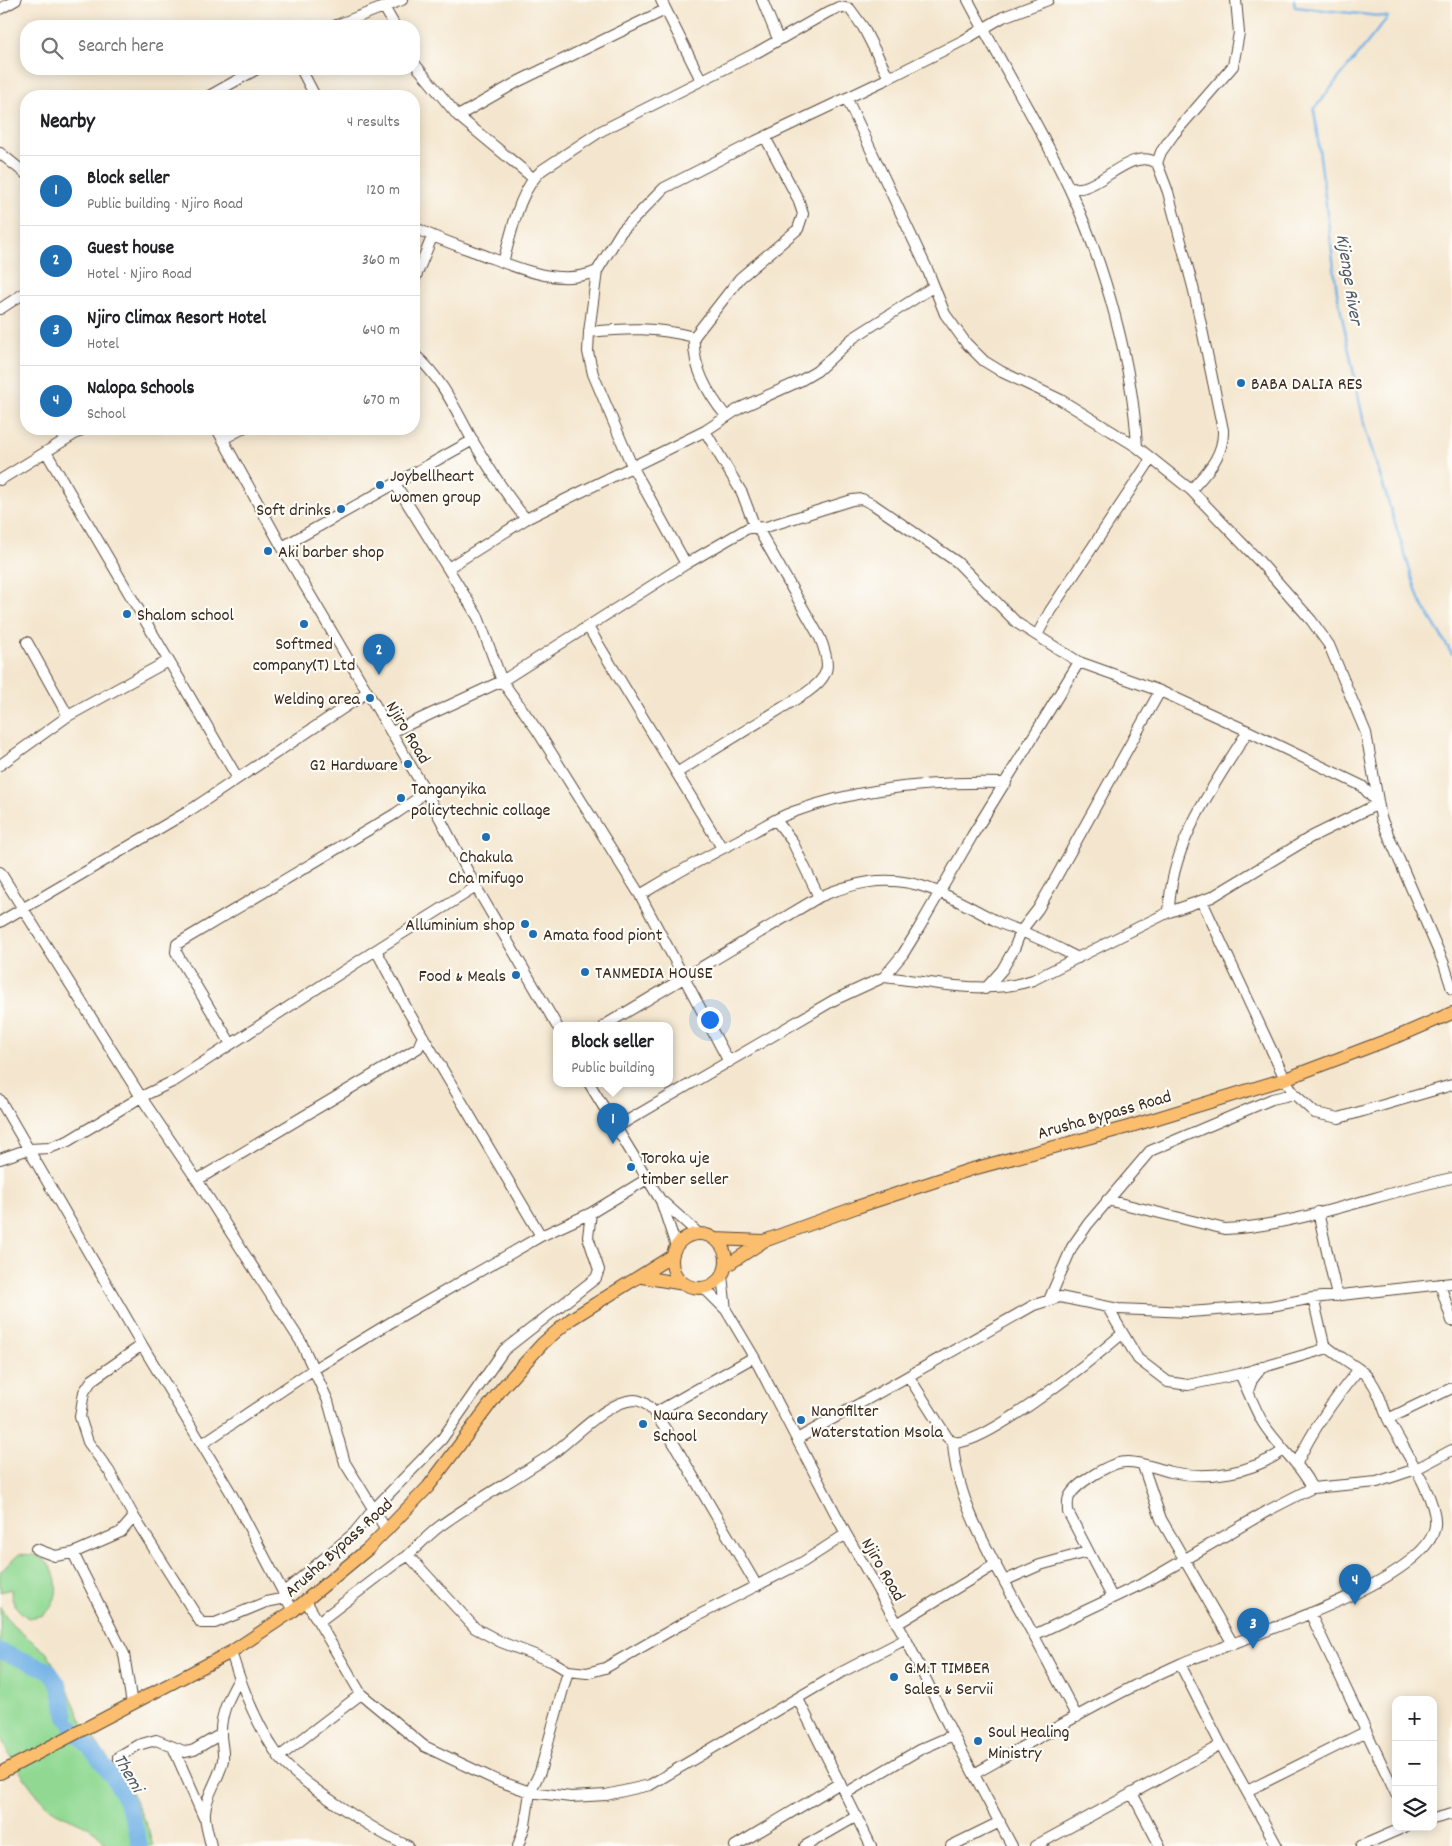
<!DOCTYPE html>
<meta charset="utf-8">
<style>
body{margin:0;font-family:Dekko,sans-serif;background:#f2f2f2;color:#202124}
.controls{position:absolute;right:15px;bottom:15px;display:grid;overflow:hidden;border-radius:10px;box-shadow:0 2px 12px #0003}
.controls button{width:45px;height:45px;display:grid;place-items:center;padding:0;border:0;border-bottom:1px solid #e0e0e0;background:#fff;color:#202124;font:25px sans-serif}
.you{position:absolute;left:709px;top:1019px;width:18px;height:18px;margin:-12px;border:4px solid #fff;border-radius:50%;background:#1a73e8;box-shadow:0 0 0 8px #1a73e833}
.badge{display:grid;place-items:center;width:32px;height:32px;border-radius:50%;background:#1f6fb2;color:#fff;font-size:16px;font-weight:700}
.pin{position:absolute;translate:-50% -41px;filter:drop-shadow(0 1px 2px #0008)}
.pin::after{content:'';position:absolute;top:26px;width:18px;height:15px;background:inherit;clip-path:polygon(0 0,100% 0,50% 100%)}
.popup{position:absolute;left:553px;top:1022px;width:120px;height:65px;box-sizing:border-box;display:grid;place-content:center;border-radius:10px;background:#fff;filter:drop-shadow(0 1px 4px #0005);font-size:16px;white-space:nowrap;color:#757577}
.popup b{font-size:19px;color:#202124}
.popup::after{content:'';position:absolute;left:50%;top:100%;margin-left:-10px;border:10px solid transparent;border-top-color:#fff}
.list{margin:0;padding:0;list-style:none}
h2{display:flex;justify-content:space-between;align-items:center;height:65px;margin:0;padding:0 20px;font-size:21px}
h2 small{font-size:16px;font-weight:400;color:#757577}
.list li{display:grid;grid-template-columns:32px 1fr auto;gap:15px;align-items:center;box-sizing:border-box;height:70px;padding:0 20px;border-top:1px solid #e0e0e0}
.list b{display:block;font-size:19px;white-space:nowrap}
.list p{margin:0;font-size:16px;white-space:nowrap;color:#757577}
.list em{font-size:16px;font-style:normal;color:#757577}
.icon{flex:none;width:28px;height:28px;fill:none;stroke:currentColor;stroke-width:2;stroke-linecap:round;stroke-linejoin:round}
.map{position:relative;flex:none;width:1452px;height:1846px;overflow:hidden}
.search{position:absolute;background:#fff;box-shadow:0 2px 12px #0003;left:20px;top:20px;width:400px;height:55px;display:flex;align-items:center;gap:12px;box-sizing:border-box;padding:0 18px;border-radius:20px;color:#757577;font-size:19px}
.panel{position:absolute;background:#fff;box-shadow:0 2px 12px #0003;left:20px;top:90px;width:400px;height:345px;border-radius:20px}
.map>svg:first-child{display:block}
.green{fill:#91d993;stroke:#668258}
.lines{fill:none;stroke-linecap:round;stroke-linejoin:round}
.stream{stroke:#73b2e6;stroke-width:2.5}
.river{stroke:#73b2e6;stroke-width:16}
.minor-casing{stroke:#574638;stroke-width:12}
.major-casing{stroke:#574638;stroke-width:14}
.minor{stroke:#fff;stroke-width:10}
.major{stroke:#fbbe6e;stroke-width:12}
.poi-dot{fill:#1f6fb2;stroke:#fdfcf7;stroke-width:2}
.labels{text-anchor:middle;stroke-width:4.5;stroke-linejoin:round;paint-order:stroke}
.poi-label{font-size:18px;fill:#3b2a1e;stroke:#fdfcf7;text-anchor:start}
.street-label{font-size:18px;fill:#3b2a1e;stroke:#fdfcf7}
.water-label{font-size:19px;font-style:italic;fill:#4f5a64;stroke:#fdfcf7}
</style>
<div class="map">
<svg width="1452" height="1846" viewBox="0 0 1452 1846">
<rect width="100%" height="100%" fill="#fdfcf7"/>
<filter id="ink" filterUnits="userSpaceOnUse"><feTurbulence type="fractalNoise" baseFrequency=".02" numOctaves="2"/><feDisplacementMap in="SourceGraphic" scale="10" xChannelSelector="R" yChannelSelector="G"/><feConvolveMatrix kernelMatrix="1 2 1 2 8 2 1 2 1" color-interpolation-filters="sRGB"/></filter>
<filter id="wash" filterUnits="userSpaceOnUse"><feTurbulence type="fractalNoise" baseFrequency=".0096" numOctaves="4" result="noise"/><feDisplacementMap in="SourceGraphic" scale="20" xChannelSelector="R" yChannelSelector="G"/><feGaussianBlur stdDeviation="1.12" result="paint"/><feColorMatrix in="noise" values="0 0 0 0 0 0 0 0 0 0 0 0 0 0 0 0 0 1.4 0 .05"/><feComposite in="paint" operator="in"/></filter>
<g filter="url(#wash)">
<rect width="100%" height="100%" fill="#f4e6ce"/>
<path class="green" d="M19,1554C24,1555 30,1554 34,1555C60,1561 64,1602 43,1615C39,1617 32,1617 28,1618C16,1609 11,1603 11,1589L0,1592V1572Z
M0,1607L12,1625L47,1653L67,1687L81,1720L131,1792L149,1831L153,1846H105C99,1825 66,1820 50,1808C36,1797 3,1750 0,1733C0,1721 0,1707 0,1695C0,1665 0,1636 0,1607Z"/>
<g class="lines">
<path class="stream" d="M1294,0L1295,7L1388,17L1314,109L1337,292L1365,428L1419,599L1452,654"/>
<path class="river" d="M0,1651L48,1670L59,1685L66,1717
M72,1727C80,1738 91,1748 99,1759C120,1784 134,1815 140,1846"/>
</g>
</g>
<g filter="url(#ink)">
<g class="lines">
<defs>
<path id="minor" d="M661,0L701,80
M762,0L778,39
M968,0C1001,63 1039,124 1069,188C1104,262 1133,365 1137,447
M384,7L395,26
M0,9L16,0
M334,26L402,0
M414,63L458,116L533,178
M301,69L315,96
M209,96L257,69
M847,99L928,271L945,314L966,343L984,361L1002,372L1061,400L1137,447L1191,490L1260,562L1311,620L1329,645L1366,733L1381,818L1444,964L1452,989
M458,116L519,81L665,10
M0,153L26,174
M1070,188C1075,188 1080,189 1085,187C1107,181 1134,148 1157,163
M414,227C434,238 456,245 478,253C514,266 558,288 597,271L621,232L664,188L756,141L889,78L964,40L1003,17L1048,0
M503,262C512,233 518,191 542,170L601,131L756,53L828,12L839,7L850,9L863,27L889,78
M597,271L589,332L588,352L593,374L632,466L686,564
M414,281L432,237
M0,309L26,292
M589,332C629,328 654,327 694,337
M414,354C443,379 456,411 474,443C490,470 506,495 526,519
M726,416C708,394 692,367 694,337L740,278L798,229L803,214L798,199L765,137
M217,429L282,547L425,790L476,887L557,1026
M705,431L742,493L755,527
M223,439L242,429
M46,452L237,777
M0,480L83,429
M396,485L478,617L502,681L537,730L640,895L729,1062
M1191,490C1207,472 1224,456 1223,430L1194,291L1168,192L1157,163L1161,152L1173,135L1233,66L1239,33L1236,0
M282,547L473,440
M448,568L526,519L705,431L740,408L800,381L817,371L853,338L933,287
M588,627L722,848
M1037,635L1050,611L1151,459
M27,642L68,716
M392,732L502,681L686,564L748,528L766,527L852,500L862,499L874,505L957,562L1017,623L1079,662L1160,691L1248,731L1362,786L1378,804L1311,837L1212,897L1169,912L1033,980C985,996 934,982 884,977
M0,765L68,716L168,661
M678,772L806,693C831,676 831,665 820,638L757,527
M776,820L792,841L819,897
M0,872L141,1097L197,1180L301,1342L328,1401L345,1463L387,1531
M640,895C673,875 705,857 739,840C757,830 774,819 793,812C860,787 934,781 1006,783
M1202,901L1285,1079L1294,1094L1315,1113L1339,1118L1452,1085
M1169,912C1170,844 1213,787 1248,731
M0,922L189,811L366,693
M376,950L408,1011L541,1236
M985,989L1002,970L1014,949L1021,931L1038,909L1053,883L1160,691
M605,1025L819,897C896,864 931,886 998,922C1008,927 1020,930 1030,935C1046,941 1062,950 1078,958
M231,1044L180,959L176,952L177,944L395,814L417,799L425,790
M589,1083L661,1201L676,1246
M0,1100L142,1345L231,1493L293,1611
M615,1128L834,1000L884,977L903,954L919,928L972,836L1079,662
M0,1159L29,1149L49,1148L68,1141L141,1097L176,1080L376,950L476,887
M197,1180L418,1048L423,1036
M1107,1200L1225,1229C1297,1226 1380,1193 1452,1178
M662,1201L699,1234
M1318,1212L1337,1296
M722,1276L726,1310
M1440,1284L1452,1321
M704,1288L726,1310L754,1357L846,1534L906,1639L953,1735L1012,1846
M1049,1300L1072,1247L1088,1224L1150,1151L1272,1099L1294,1094
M1108,1308L1138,1359L1168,1382L1188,1385L1240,1374L1328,1348
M142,1345L92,1380L84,1392L80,1417L88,1442L109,1471L134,1517L201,1623H215L266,1602L286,1598
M1240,1374C1248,1390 1254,1408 1263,1423C1278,1447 1300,1463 1312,1488
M909,1377L947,1437C951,1441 954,1443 960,1442C993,1439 1094,1358 1122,1334
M1248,1391L1252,1380L1262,1367
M655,1413L754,1357
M1388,1419L1452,1388
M797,1439L1034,1305L1060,1297L1118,1309L1189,1312L1271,1306L1313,1298L1452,1283
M953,1442C956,1500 989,1552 1016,1603C1037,1641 1057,1679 1077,1717
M202,1444L314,1369L398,1318L541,1236L591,1213L647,1179
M1297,1463C1314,1427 1334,1399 1359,1369
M1143,1466L1161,1519L1233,1644
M36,1549L55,1556L73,1553L121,1532L134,1517
M73,1553L124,1654L132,1704
M406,1557C417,1547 428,1535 440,1526C476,1500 515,1479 552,1454C573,1439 607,1401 634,1400C649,1400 658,1419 666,1430L757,1586
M1004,1581L1040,1565L1087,1552
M283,1593L354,1533L373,1510L442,1439L504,1350L596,1278L599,1270L588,1237L591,1213
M1112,1597L1068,1512C1068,1508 1067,1501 1069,1497C1076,1483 1111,1462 1126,1462C1140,1461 1157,1469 1171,1472C1208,1480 1253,1473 1284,1450
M306,1601L361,1694L424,1746L496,1780L530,1792L571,1797L606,1795L650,1785L840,1673L906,1639
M1310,1613L1396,1794
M320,1621L396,1563L406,1557H410L475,1628L501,1642L553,1662L568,1671L587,1673L605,1668L687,1621L803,1562L846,1534
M897,1624L996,1564
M1034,1635L1146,1582L1269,1510L1312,1488L1377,1482L1416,1469L1452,1450
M231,1652C242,1688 257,1726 279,1757C297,1781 379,1834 408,1846
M1180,1664L1221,1745L1277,1846
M798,1699L871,1846
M173,1747L204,1818
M118,1757L138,1745L156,1740L186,1752L194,1750L221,1734
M279,1757L361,1694
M974,1774C1042,1736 1109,1696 1180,1664C1230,1641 1430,1583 1435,1525C1438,1498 1400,1444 1388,1419C1382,1406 1380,1393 1371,1381C1359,1365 1338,1358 1324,1344L1313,1298
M1247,1791L1365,1732
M846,1793L919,1750L953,1735
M1132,1793L1160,1846
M1433,1819L1452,1814
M211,1846C209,1835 204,1822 205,1812C206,1794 220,1778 223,1760C224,1751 221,1743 221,1734C220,1714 230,1695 239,1679
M518,1846L525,1825L530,1792L540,1772L568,1671
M735,1846L840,1783
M805,1846L857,1816
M951,1846L1000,1822
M1035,1846L1221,1745
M1361,1846L1405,1827"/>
<path id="major" d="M672 1261a27 27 0 1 1 54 0a27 27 0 1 1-54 0Z
M714,1239L764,1241
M726,1266L764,1241L857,1207L969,1170L1128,1127L1285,1079L1406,1033L1452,1013
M642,1277L684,1284
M0,1773L231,1652L293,1611L368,1549L428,1487L502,1388L543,1343L571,1319L672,1256"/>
</defs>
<use href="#minor" class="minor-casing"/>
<use href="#major" class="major-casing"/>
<use href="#minor" class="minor"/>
<use href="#major" class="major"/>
</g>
</g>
<g class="poi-dot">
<circle cx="1241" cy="383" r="5"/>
<circle cx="380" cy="485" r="5"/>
<circle cx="341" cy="509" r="5"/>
<circle cx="268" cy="551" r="5"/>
<circle cx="127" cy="614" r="5"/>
<circle cx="304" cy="624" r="5"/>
<circle cx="370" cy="698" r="5"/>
<circle cx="408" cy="764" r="5"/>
<circle cx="401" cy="798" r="5"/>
<circle cx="486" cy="837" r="5"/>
<circle cx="525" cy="924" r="5"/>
<circle cx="533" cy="934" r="5"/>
<circle cx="585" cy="972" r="5"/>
<circle cx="516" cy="975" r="5"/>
<circle cx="631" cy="1167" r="5"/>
<circle cx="801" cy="1420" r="5"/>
<circle cx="643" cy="1424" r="5"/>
<circle cx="894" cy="1677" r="5"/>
<circle cx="978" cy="1741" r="5"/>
</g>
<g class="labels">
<g class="poi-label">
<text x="1251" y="389">BABA DALIA RES</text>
<text x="390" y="481">Joybellheart<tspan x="390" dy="21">women group</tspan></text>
<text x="331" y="515" text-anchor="end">Soft drinks</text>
<text x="278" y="557">Aki barber shop</text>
<text x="137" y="620">Shalom school</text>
<text x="304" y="649" text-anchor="middle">Softmed<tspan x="304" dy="21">company(T) Ltd</tspan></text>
<text x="360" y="704" text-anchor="end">Welding area</text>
<text x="398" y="770" text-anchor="end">G2 Hardware</text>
<text x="411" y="794">Tanganyika<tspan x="411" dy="21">policytechnic collage</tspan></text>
<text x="486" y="862" text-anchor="middle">Chakula<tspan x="486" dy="21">Cha mifugo</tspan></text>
<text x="515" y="930" text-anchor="end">Alluminium shop</text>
<text x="543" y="940">Amata food piont</text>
<text x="595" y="978">TANMEDIA HOUSE</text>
<text x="506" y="981" text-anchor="end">Food &amp; Meals</text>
<text x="641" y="1163">Toroka uje<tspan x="641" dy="21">timber seller</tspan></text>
<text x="811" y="1416">Nanofilter<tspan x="811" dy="21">Waterstation Msola</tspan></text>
<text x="653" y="1420">Naura Secondary<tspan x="653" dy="21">School</tspan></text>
<text x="904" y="1673">G.M.T TIMBER<tspan x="904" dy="21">Sales &amp; Servii</tspan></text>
<text x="988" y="1737">Soul Healing<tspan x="988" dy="21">Ministry</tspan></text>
</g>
<g class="street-label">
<text transform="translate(409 732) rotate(59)" y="6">Njiro Road</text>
<text transform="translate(1104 1114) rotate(-16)" y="6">Arusha Bypass Road</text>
<text transform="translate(338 1547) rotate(-42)" y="6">Arusha Bypass Road</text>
<text transform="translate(884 1569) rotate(60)" y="6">Njiro Road</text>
</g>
<g class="water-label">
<text transform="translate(1351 279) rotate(81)" y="7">Kijenge River</text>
<text transform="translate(130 1772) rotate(59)" y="7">Themi</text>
</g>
</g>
</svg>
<div class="controls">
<button>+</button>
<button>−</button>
<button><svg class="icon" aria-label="layers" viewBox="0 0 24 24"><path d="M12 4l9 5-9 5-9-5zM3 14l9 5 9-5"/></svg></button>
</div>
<div class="you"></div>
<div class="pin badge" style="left:613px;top:1144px">1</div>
<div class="popup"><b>Block seller</b>Public building</div>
<div class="pin badge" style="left:379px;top:675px">2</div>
<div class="pin badge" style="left:1253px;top:1649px">3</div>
<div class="pin badge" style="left:1355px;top:1605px">4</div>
<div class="search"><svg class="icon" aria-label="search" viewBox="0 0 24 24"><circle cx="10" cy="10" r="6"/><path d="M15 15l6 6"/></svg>Search here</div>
<section class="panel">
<h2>Nearby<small>4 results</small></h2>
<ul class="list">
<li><span class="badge">1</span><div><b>Block seller</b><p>Public building · Njiro Road</p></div><em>120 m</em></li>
<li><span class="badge">2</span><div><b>Guest house</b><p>Hotel · Njiro Road</p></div><em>360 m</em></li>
<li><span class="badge">3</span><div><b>Njiro Climax Resort Hotel</b><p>Hotel</p></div><em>640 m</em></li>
<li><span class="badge">4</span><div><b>Nalopa Schools</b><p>School</p></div><em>670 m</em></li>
</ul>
</section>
</div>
